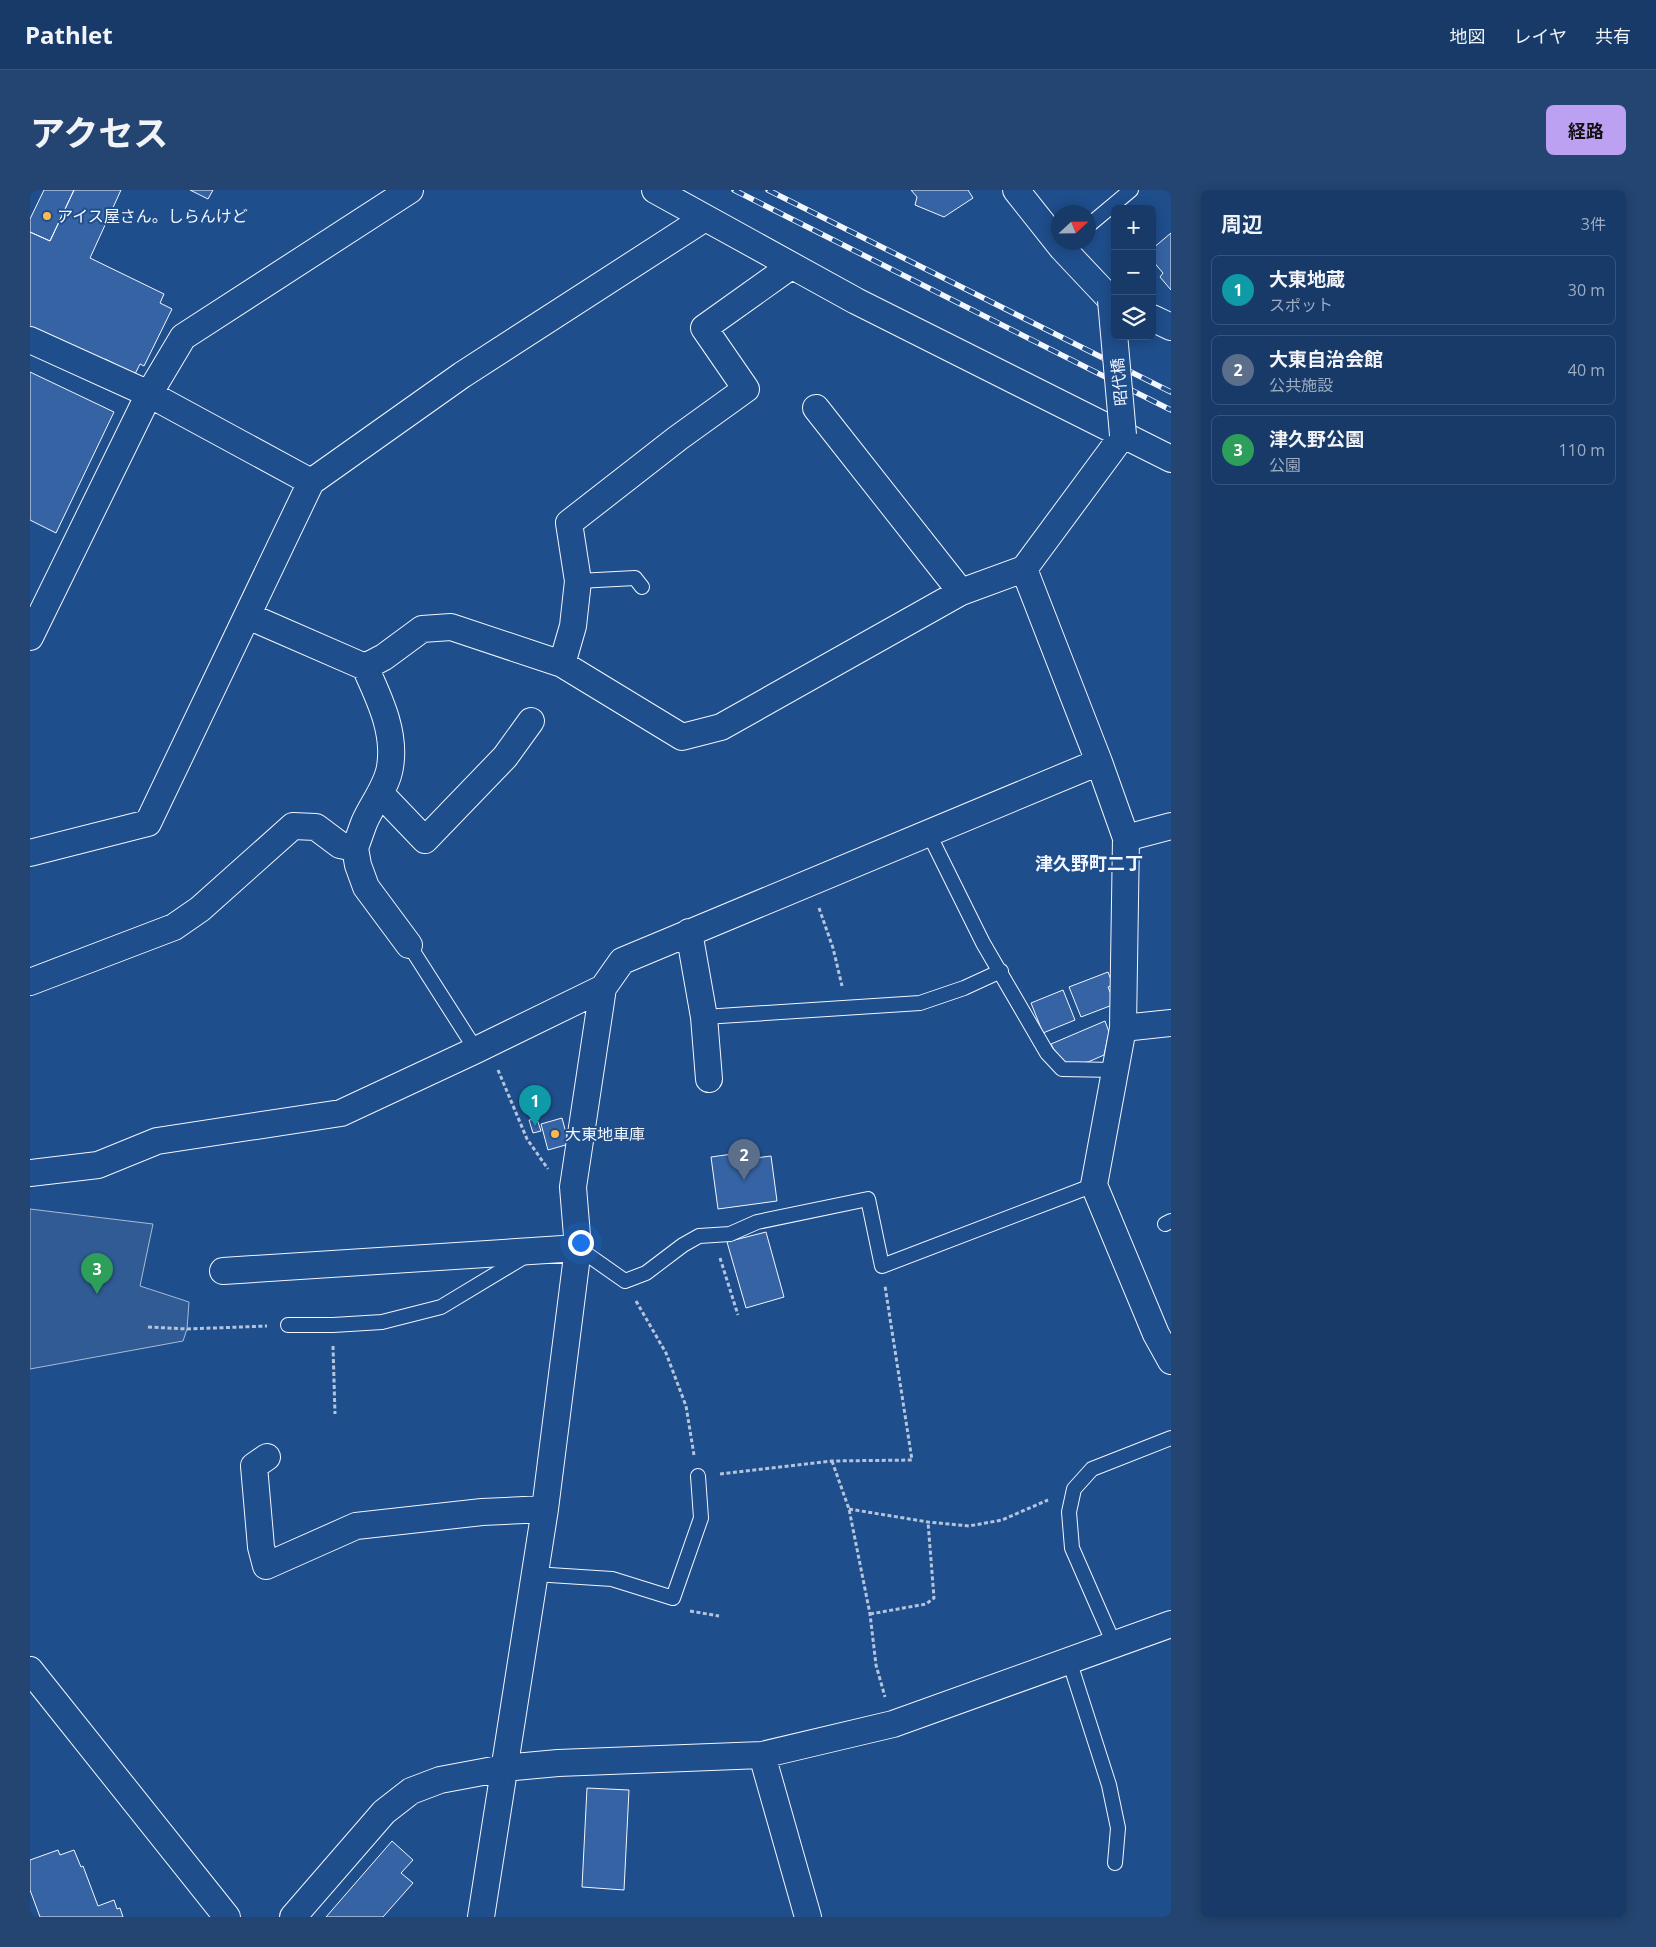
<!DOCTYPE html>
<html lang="ja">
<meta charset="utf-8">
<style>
body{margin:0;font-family:"Open Sans","Noto Sans JP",sans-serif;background:#244571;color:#f1f3f6}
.controls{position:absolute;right:15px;top:15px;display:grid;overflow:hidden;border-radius:8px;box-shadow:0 2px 12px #0003}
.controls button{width:45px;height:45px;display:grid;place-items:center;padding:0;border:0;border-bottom:1px solid #36547d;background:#173a69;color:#f1f3f6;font:25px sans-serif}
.compass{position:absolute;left:1021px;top:15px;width:45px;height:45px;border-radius:50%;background:#173a69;box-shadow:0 2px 12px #0003;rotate:68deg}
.you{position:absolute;left:550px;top:1052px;width:18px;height:18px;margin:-12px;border:4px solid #fff;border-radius:50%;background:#1a73e8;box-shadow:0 0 0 8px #1a73e833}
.badge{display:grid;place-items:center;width:32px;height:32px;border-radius:50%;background:#bca0f2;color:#fff;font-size:16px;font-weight:700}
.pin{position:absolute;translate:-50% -41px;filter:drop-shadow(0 1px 2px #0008)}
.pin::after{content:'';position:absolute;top:26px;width:18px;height:15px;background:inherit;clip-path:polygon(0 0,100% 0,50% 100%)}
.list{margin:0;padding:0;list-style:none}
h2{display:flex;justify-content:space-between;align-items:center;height:65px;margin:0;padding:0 20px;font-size:21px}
h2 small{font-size:16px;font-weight:400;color:#9eadc0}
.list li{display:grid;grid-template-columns:32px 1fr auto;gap:15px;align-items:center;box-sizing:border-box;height:70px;margin:0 10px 10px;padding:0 10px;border:1px solid #36547d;border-radius:8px}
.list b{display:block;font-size:19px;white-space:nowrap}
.list p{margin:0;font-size:16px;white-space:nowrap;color:#9eadc0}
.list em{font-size:16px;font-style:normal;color:#9eadc0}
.icon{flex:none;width:28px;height:28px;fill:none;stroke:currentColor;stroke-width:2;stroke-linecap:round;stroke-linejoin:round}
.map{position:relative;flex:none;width:1141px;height:1727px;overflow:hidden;border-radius:8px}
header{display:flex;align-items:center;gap:30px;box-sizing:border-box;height:70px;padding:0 25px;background:#173a69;border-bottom:1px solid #36547d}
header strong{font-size:24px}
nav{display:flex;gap:28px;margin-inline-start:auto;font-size:18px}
.intro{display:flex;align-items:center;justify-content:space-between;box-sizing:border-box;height:120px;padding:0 30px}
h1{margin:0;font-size:35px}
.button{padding:12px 22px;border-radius:8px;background:#bca0f2;color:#111;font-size:18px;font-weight:700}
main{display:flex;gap:30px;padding:0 30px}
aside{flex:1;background:#173a69;border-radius:8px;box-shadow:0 2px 12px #0003}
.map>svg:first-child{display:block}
.built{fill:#305b95;stroke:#a8bbd7}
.building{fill:#3563a3;stroke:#f2f6ff}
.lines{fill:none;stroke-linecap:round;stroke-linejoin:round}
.service-casing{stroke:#f2f6ff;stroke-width:16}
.minor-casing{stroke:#f2f6ff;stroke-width:28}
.path{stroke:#b3c4dc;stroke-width:3;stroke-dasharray:4 2.5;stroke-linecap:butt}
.service{stroke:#1f4e8c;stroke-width:14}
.minor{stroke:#1f4e8c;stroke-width:26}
.rail-casing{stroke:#f2f6ff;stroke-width:5.5}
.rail{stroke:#1f4e8c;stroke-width:4;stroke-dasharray:11;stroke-linecap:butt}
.minor-bridge-casing{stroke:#f2f6ff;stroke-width:28;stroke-linecap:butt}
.minor-bridge{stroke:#1f4e8c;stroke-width:26}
.poi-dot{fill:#ffb74d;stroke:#1f4e8c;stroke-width:2}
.labels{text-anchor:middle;stroke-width:4;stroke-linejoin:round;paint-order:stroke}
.poi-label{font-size:16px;fill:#f2f6ff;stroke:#1f4e8c;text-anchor:start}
.street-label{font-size:16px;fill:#f2f6ff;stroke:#1f4e8c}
.neighbourhood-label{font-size:18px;font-weight:bold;fill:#f2f6ff;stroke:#1f4e8c}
</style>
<header>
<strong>Pathlet</strong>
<nav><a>地図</a><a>レイヤ</a><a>共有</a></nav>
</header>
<div class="intro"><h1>アクセス</h1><a class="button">経路</a></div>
<main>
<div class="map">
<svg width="1141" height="1727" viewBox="0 0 1141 1727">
<rect width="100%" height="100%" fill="#1f4e8c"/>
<path class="built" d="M0,1019L123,1034L110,1096L159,1112L157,1139L153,1151L0,1179Z"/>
<path class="building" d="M14,0H44L20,51L0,42V29Z
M44,0H91L60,68L134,104L130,113L142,119L114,176L110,174L105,184L75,169L73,172L0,137V42L20,51Z
M160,0H183L178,9Z
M881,0H938L943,8L914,27L885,15L887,7Z
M1141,43V100L1130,87L1133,83L1122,70V59Z
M0,182L84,222L26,343L0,330Z
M1078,782L1083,795L1078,797L1085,814L1051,827L1039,797Z
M1033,800L1045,830L1013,843L1001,813Z
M1075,831L1079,842L1074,865L1058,872L1032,875L1021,854Z
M532,928L539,954L518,960L511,934Z
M507,929L511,941L503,943L499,930Z
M717,962L718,969L741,966L747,1011L688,1019L681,967Z
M736,1042L754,1107L716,1118L697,1052Z
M557,1598L599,1600L594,1700L552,1697Z
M362,1651L383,1670L371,1683L383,1693L353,1727H296Z
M28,1660L30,1665L44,1660L51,1677L53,1676L68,1716L84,1710L87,1719L90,1718L93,1727H10L0,1700V1670Z"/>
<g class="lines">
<defs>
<path id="service" d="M1058,36L1101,0
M548,391L605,388L612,397
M898,642L953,753L1017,863L1032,879L1085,880
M379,755L446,860
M674,827L890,813L934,798L971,781
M1135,1034L1141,1031
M548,1058L595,1091L616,1083L653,1055L669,1046L700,1044L727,1032L838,1009L852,1076L1064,995
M258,1135H303L352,1132L411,1117L494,1067
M504,1384L582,1389L643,1408L671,1328L668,1286
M1084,1454L1042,1358L1039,1322L1044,1299L1062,1279L1141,1248
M1039,1470L1079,1595L1088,1638L1085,1673"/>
<path id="minor" d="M625,0L826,111L1141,269
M986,0L1032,58L1081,110L1085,112
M1122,128L1141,137
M0,150L119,204L281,292L432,185L675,28
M786,218L931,402
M994,379L1069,572L1096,648L1093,838L1064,995L1126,1144L1141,1171
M218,426L335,477L354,467L392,439L421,437L532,474L652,547L691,537L931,402L994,379L1093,245
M0,447L119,204L153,147L380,0
M532,474L543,436L548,391L539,333L648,248L716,199L674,138L761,76
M350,603L395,650L475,567L501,531
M1096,648L1141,636
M325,658L328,675L336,697L379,755
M0,663L118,633L281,292
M659,742L674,827L679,889
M0,792L144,737L170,719L263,636L286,637L310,655L325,658C328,650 331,641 334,633C342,614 357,597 360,577C366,542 349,508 335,477
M1093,838L1141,833
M0,983L68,975L127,951L311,923L446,860L573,798
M193,1081L548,1058
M237,1267L224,1276L231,1357L236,1376L326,1336L452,1322L515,1319
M0,1480L197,1727
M732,1565L778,1727
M263,1727L354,1622L381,1601L410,1590L474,1578L528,1573L732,1565L863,1534L1141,1434
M451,1727L515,1319L548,1058L543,997L573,798L592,771L1069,572"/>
</defs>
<use href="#service" class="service-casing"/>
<use href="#minor" class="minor-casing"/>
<path class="path" d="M789,718L803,758L812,796
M468,880L497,949L518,979
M690,1068L708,1125
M606,1111L636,1163L656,1216L664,1265
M118,1137L157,1139L237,1136
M303,1156L305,1224
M802,1271L819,1319L840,1424L846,1475L855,1507
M690,1284L802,1271L882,1270L855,1096
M819,1319L898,1332L939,1336L972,1330L1018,1310
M660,1421L689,1426
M840,1424L896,1414L904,1408L898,1332"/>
<use href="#service" class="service"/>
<use href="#minor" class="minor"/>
<defs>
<path id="rail" d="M704,0L1141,220
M738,0L1141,202"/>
</defs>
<use href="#rail" class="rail-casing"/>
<use href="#rail" class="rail"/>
<defs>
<path id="minor-bridge" d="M1081,110L1093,245"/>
</defs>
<use href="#minor-bridge" class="minor-bridge-casing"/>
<use href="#minor-bridge" class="minor-bridge"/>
</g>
<g class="poi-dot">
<circle cx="17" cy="26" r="5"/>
<circle cx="525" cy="944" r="5"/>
</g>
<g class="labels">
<g class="poi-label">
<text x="27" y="32">アイス屋さん。しらんけど</text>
<text x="535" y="950">大東地車庫</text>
</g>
<g class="street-label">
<text transform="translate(1089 192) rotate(-95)" y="6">昭代橋</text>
</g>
<g class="neighbourhood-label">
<text x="1059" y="680">津久野町二丁</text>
</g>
</g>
</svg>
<div class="controls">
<button>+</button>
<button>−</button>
<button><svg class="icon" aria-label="layers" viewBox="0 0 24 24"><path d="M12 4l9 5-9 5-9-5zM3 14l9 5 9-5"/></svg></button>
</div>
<svg class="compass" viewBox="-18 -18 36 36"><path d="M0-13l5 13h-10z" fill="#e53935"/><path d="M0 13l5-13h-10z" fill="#9eadc0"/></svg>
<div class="you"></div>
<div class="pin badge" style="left:505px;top:936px;background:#0f9aa8">1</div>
<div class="pin badge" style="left:714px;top:990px;background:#5c6f8a">2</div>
<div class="pin badge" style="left:67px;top:1104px;background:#2e9e5b">3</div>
</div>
<aside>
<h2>周辺<small>3件</small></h2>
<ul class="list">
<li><span class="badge" style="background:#0f9aa8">1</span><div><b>大東地蔵</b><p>スポット</p></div><em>30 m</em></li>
<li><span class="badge" style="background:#5c6f8a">2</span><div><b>大東自治会館</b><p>公共施設</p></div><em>40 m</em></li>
<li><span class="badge" style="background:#2e9e5b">3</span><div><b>津久野公園</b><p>公園</p></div><em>110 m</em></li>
</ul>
</aside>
</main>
